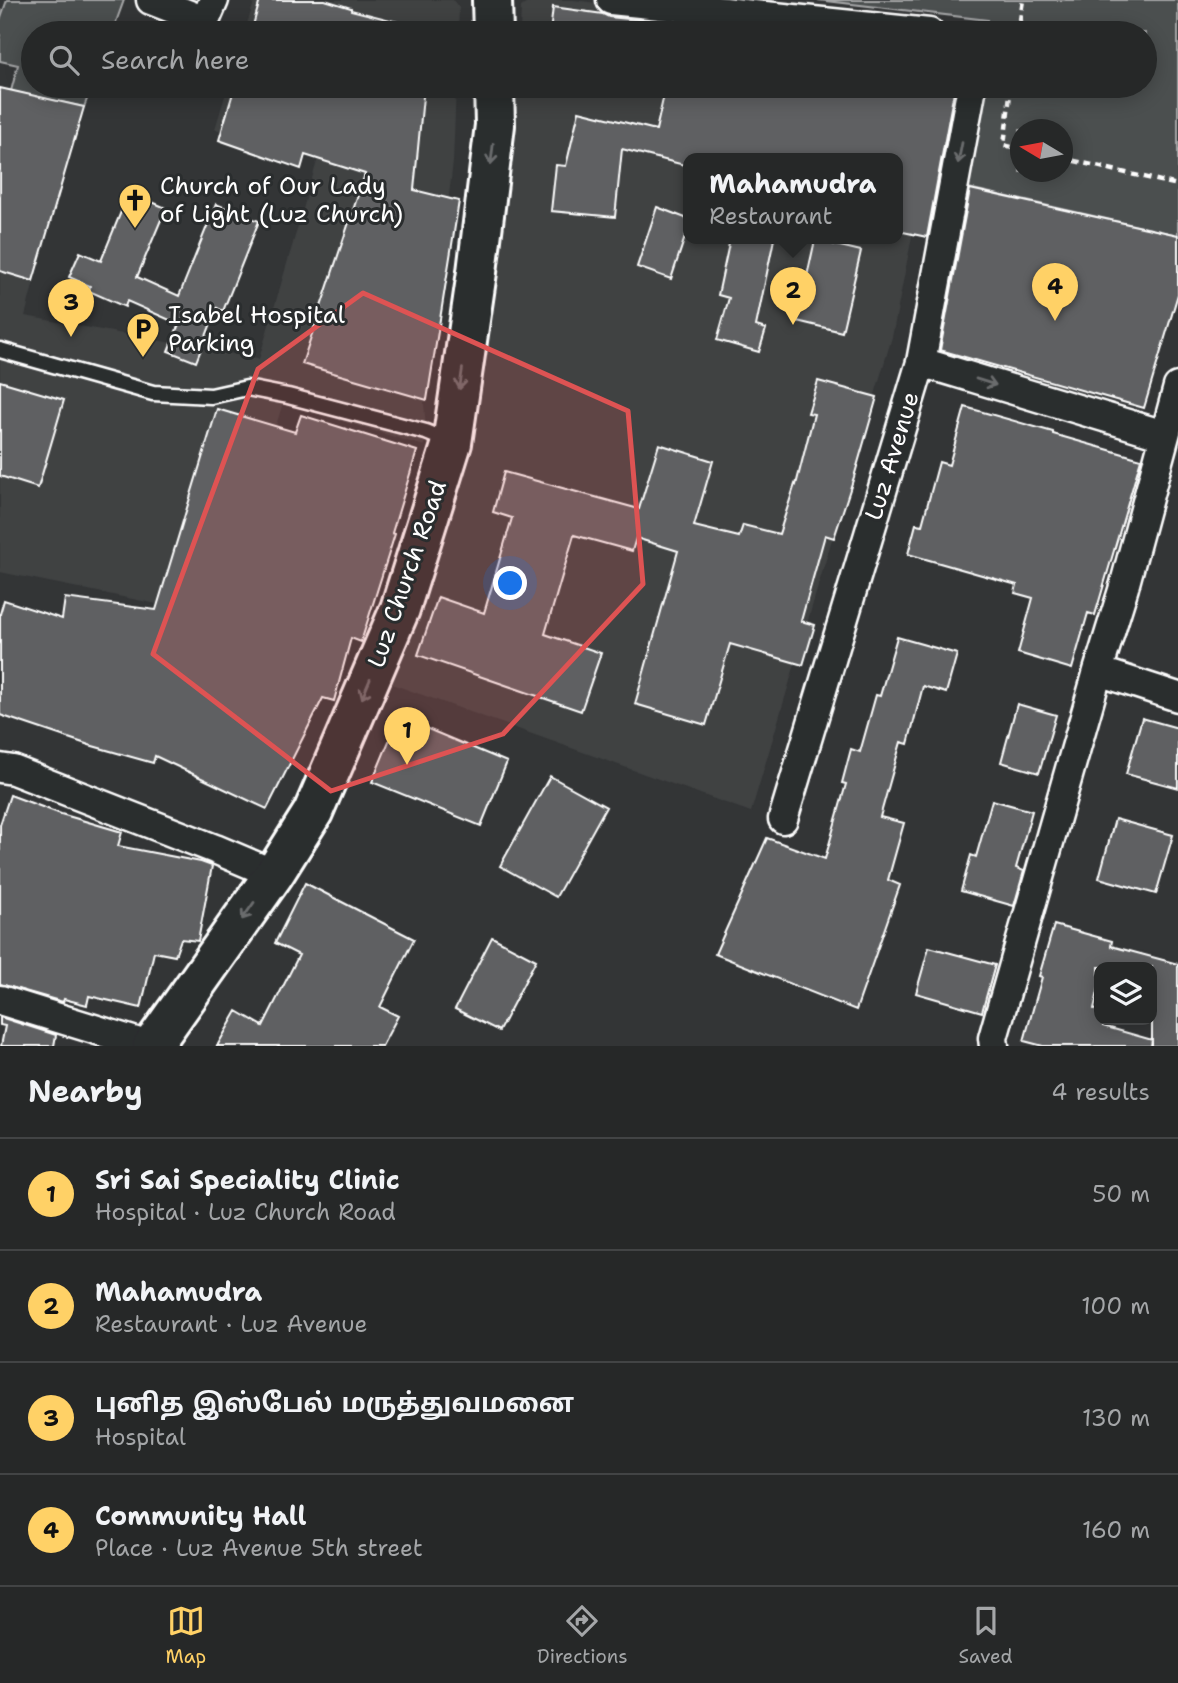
<!DOCTYPE html>
<meta charset="utf-8">
<style>
body{margin:0;font-family:"Shantell Sans","Noto Sans Tamil",sans-serif;background:#323434;color:#f1f3f6}
.controls{position:absolute;right:21px;bottom:21px;display:grid;overflow:hidden;border-radius:14px;box-shadow:0 4px 18px #0003}
.controls button{width:63px;height:63px;display:grid;place-items:center;padding:0;border:0;border-bottom:2px solid #424445;background:#262828;color:#f1f3f6;font:35px sans-serif}
.compass{position:absolute;left:1010px;top:119px;width:63px;height:63px;border-radius:50%;background:#262828;box-shadow:0 4px 18px #0003;rotate:280deg}
.you{position:absolute;left:511px;top:584px;width:24px;height:24px;margin:-18px;border:5px solid #fff;border-radius:50%;background:#1a73e8;box-shadow:0 0 0 10px #1a73e833}
.badge{display:grid;place-items:center;width:46px;height:46px;border-radius:50%;background:#ffd166;color:#111;font-size:23px;font-weight:700}
.pin{position:absolute;translate:-50% -58px;filter:drop-shadow(0 2px 4px #0008)}
.pin::after{content:'';position:absolute;top:37px;width:24px;height:21px;background:inherit;clip-path:polygon(0 0,100% 0,50% 100%)}
.popup{position:absolute;left:683px;top:153px;width:220px;height:91px;box-sizing:border-box;display:grid;place-content:center;border-radius:14px;background:#262828;filter:drop-shadow(0 2px 5px #0005);font-size:23px;white-space:nowrap;color:#a4a6a8}
.popup b{font-size:26px;color:#f1f3f6}
.popup::after{content:'';position:absolute;left:50%;top:100%;margin-left:-14px;border:14px solid transparent;border-top-color:#262828}
.list{margin:0;padding:0;list-style:none}
h2{display:flex;justify-content:space-between;align-items:center;height:91px;margin:0;padding:0 28px;font-size:30px}
h2 small{font-size:23px;font-weight:400;color:#a4a6a8}
.list li{display:grid;grid-template-columns:46px 1fr auto;gap:21px;align-items:center;box-sizing:border-box;height:112px;padding:0 28px;border-top:2px solid #424445}
.list b{display:block;font-size:26px;white-space:nowrap}
.list p{margin:0;font-size:23px;white-space:nowrap;color:#a4a6a8}
.list em{font-size:23px;font-style:normal;color:#a4a6a8}
.icon{flex:none;width:38px;height:38px;fill:none;stroke:currentColor;stroke-width:2;stroke-linecap:round;stroke-linejoin:round}
.map{position:relative;flex:none;width:1178px;height:1046px;overflow:hidden}
.search{position:absolute;background:#262828;box-shadow:0 4px 18px #0003;left:21px;right:21px;top:21px;height:77px;display:flex;align-items:center;gap:18px;box-sizing:border-box;padding:0 24px;border-radius:38px;color:#a4a6a8;font-size:26px}
.sheet{height:539px;background:#262828}
nav{display:flex;justify-content:space-around;align-items:center;box-sizing:border-box;height:98px;border-top:2px solid #424445;background:#262828;font-size:19px;color:#a4a6a8}
nav a{display:grid;justify-items:center;gap:4px}
nav .on{color:#ffd166}
.map>svg:first-child{display:block}
.built{fill:#404243;fill-rule:evenodd}
.green{fill:#4c4f50;stroke:#a6a7a8;stroke-width:2;fill-rule:evenodd}
.building{fill:#5f6162;stroke:#fff;stroke-width:2;fill-rule:evenodd}
.lines{fill:none;stroke-linecap:round;stroke-linejoin:round}
.lane-casing{stroke:#fff;stroke-width:19}
.street-casing{stroke:#fff;stroke-width:33}
.secondary-casing{stroke:#fff;stroke-width:44}
.path{stroke:#fff;stroke-width:4.5;stroke-dasharray:7 5;stroke-linecap:butt}
.lane{stroke:#2a2d2e;stroke-width:14}
.street{stroke:#2a2d2e;stroke-width:28}
.secondary{stroke:#2a2d2e;stroke-width:38}
.oneway{stroke:#6a6c6d}
.marked{fill:#de5353;fill-opacity:0.2;stroke:#de5353;stroke-width:5;stroke-linejoin:round}
.labels{text-anchor:middle;stroke-width:6;stroke-linejoin:round;paint-order:stroke}
.poi-label{font-size:24px;fill:#fff;stroke:#2a2d2e;text-anchor:start}
.street-label{font-size:24px;fill:#fff;stroke:#2a2d2e}
</style>
<div class="map">
<svg width="1178" height="1046" viewBox="0 0 1178 1046">
<rect width="100%" height="100%" fill="#333536"/>
<filter id="ink" filterUnits="userSpaceOnUse"><feTurbulence type="fractalNoise" baseFrequency=".0143" numOctaves="2"/><feDisplacementMap in="SourceGraphic" scale="14" xChannelSelector="R" yChannelSelector="G"/><feConvolveMatrix kernelMatrix="1 2 1 2 8 2 1 2 1" color-interpolation-filters="sRGB"/></filter>
<g filter="url(#ink)">
<path class="built" d="M255,0H453L459,8L458,33H244Z
M532,0H573L827,33H520L521,7Z
M228,86H456L453,162L424,403L426,432L424,446L283,403L216,616L0,572V96L77,115L25,316L259,359L318,158L215,129Z
M517,86H942L892,337L751,812L389,683L414,631L473,441L513,159ZM688,159H898V239H688Z"/>
<path class="green" d="M7,0H124L112,33H33V86H92L84,107L11,91L18,65L0,61V20Z
M818,0H1178V235L964,187L978,86H1145V33H986L987,20ZM1020,130H1062V172H1020Z"/>
<path class="building" d="M260,0H325L351,8V10L414,26V33H251Z
M553,7L603,14L609,17L649,21L648,33H550Z
M235,86H424L414,190L459,201L427,400L302,364L365,174L305,155L301,169L219,140Z
M666,86H955L927,237L898,231V159H688V166L622,149L615,217L551,211L556,165L566,166L579,111L656,130Z
M0,88L84,107L33,281L0,271Z
M970,189L1178,235V294L1144,408L940,350Z
M129,192L166,208L137,277L179,296L216,204L259,221L223,311L217,308L196,362L168,351L179,324L127,301L125,307L89,291L90,286L69,277L80,252L101,261Z
M657,207L688,219V228L671,279L637,267Z
M730,239H774L756,326L766,329L759,352L717,340L729,298L718,295Z
M815,240L861,251L842,332L797,321Z
M0,381L64,400L38,488L0,476Z
M818,381L877,397L854,477L834,538L825,535L801,621L815,625L803,665L730,644L706,725L635,704L678,551L636,538L632,551L574,535L545,634L601,653L581,711L418,655L438,597L484,613L512,518L493,512L504,472L639,509L659,444L713,461L694,526L739,537L743,525L779,534L795,484L796,485L814,414L808,413Z
M965,407L1053,432V434L1141,459L1095,615L1088,613L1072,669L1018,653L1033,598L1015,593L1017,585L908,554L916,524L922,525L939,462L949,465Z
M217,409L295,432L301,415L417,451L392,533L395,534L361,642L351,638L334,701L323,698L267,809L155,756L153,763L89,745L0,715V614L4,600L62,619L65,598L156,610Z
M897,637L957,654L946,693L923,686L908,744L901,742L880,817L904,823L888,880L900,885L856,1010L715,954L767,838L825,859L846,784L842,783L851,749L860,752L876,695L880,696Z
M1017,704L1056,715L1039,773L1001,762Z
M399,717L507,762L481,826L372,782Z
M1142,718L1178,728V788L1126,774Z
M550,776L606,807L556,897L500,866Z
M10,795L61,814L122,832L118,846L201,862L212,866L198,941L181,939L175,956L154,952L141,1008L89,996L87,1005L64,999L63,1002L0,984V825Z
M992,800L1032,811L1016,868L1024,871L1014,906L961,891L971,855L976,857Z
M1115,819L1173,835L1156,894L1099,878Z
M305,883L414,939L380,1007L398,1016L382,1046H217L237,1011L263,1026L299,955L275,943Z
M1054,925L1112,941L1111,946L1178,964V1046H1152V1040L1151,1046H1043L1024,1041L1042,977L1039,976ZM1099,967H1152V1040L1103,1026L1104,1020H1099V1011L1094,1009L1099,988Z
M492,937L536,960L499,1031L455,1009Z
M929,947L995,965L982,1012L916,993Z
M0,1017L56,1035L54,1046H1L5,1026L0,1025Z"/>
<g class="lines">
<defs>
<path id="lane" d="M0,350L153,393L211,396L247,388L288,396L426,432L450,442"/>
<path id="street" d="M151,0L205,21L214,0
M611,0L929,33
M921,362L1164,435
M1098,671L1178,697
M0,768L13,770L215,849L274,874
M783,819L921,362L972,86
M0,1000L149,1046
M994,1046L993,1038L1098,671L1124,587L1178,387"/>
<path id="secondary" d="M492,0L493,33
M152,1046L274,874L313,812L400,609L452,443L477,272L495,125L494,86"/>
</defs>
<use href="#lane" class="lane-casing"/>
<use href="#street" class="street-casing"/>
<use href="#secondary" class="secondary-casing"/>
<path class="path" d="M1018,33L1023,0
M1011,86L1004,145L1020,149
M1062,158L1178,185"/>
<use href="#lane" class="lane"/>
<use href="#street" class="street"/>
<use href="#secondary" class="secondary"/>
</g>
<defs><path id="oneway-shaft" d="M-6 0H5M1.5-3L5.5 0L1.5 3" fill="none" stroke-width="1.6" stroke-linecap="round" stroke-linejoin="round" transform="scale(1.75)"/></defs>
<g class="oneway">
<use href="#oneway-shaft" transform="translate(960 153) rotate(101)"/>
<use href="#oneway-shaft" transform="translate(492 154) rotate(97)"/>
<use href="#oneway-shaft" transform="translate(461 379) rotate(98)"/>
<use href="#oneway-shaft" transform="translate(986 382) rotate(17)"/>
<use href="#oneway-shaft" transform="translate(366 689) rotate(113)"/>
<use href="#oneway-shaft" transform="translate(248 911) rotate(125)"/>
</g>
</g>
<path class="marked" d="M363,293L628,411L643,584L503,734L331,791L153,654L258,369Z"/>
<defs>
<symbol id="church-pin" viewBox="-11 -11 22 30"><path d="M0 17L-7.5 6A9.5 9.5 0 1 1 7.5 6Z" fill="#ffd166" stroke="#2a2d2e"/><path d="M-1.2-6h2.4v3.5h3.3v2.4h-3.3V6h-2.4V-.1h-3.3v-2.4h3.3Z" fill="#111"/></symbol>
<symbol id="parking-pin" viewBox="-11 -11 22 30"><path d="M0 17L-7.5 6A9.5 9.5 0 1 1 7.5 6Z" fill="#ffd166" stroke="#2a2d2e"/><path d="M-3.5-5.5H1a3.5 3.5 0 0 1 0 7H-1V5.5H-3.5ZM-1-3.4V-.6H.8a1.4 1.4 0 0 0 0-2.8Z" fill="#111"/></symbol>
</defs>
<g fill-rule="evenodd">
<use href="#church-pin" x="116" y="181" width="38" height="52"/>
<use href="#parking-pin" x="124" y="310" width="38" height="52"/>
</g>
<g class="labels">
<g class="poi-label">
<text x="160" y="194">Church of Our Lady<tspan x="160" dy="28">of Light (Luz Church)</tspan></text>
<text x="168" y="323">Isabel Hospital<tspan x="168" dy="28">Parking</tspan></text>
</g>
<g class="street-label">
<text transform="translate(892 456) rotate(-73)" y="8">Luz Avenue</text>
<text transform="translate(407 574) rotate(-71)" y="8">Luz Church Road</text>
</g>
</g>
</svg>
<div class="controls">
<button><svg class="icon" aria-label="layers" viewBox="0 0 24 24"><path d="M12 4l9 5-9 5-9-5zM3 14l9 5 9-5"/></svg></button>
</div>
<svg class="compass" viewBox="-18 -18 36 36"><path d="M0-13l5 13h-10z" fill="#e53935"/><path d="M0 13l5-13h-10z" fill="#a4a6a8"/></svg>
<div class="you"></div>
<div class="pin badge" style="left:407px;top:765px">1</div>
<div class="pin badge" style="left:793px;top:325px">2</div>
<div class="popup"><b>Mahamudra</b>Restaurant</div>
<div class="pin badge" style="left:71px;top:337px">3</div>
<div class="pin badge" style="left:1055px;top:321px">4</div>
<div class="search"><svg class="icon" aria-label="search" viewBox="0 0 24 24"><circle cx="10" cy="10" r="6"/><path d="M15 15l6 6"/></svg>Search here</div>
</div>
<section class="sheet">
<h2>Nearby<small>4 results</small></h2>
<ul class="list">
<li><span class="badge">1</span><div><b>Sri Sai Speciality Clinic</b><p>Hospital · Luz Church Road</p></div><em>50 m</em></li>
<li><span class="badge">2</span><div><b>Mahamudra</b><p>Restaurant · Luz Avenue</p></div><em>100 m</em></li>
<li><span class="badge">3</span><div><b>புனித இஸ்பேல் மருத்துவமனை</b><p>Hospital</p></div><em>130 m</em></li>
<li><span class="badge">4</span><div><b>Community Hall</b><p>Place · Luz Avenue 5th street</p></div><em>160 m</em></li>
</ul>
</section>
<nav>
<a class="on"><svg class="icon" aria-label="map" viewBox="0 0 24 24"><path d="M3 6l6-2 6 2 6-2v14l-6 2-6-2-6 2zM9 4v14M15 6v14"/></svg>Map</a>
<a><svg class="icon" aria-label="directions" viewBox="0 0 24 24"><path d="M12 3l9 9-9 9-9-9zM9 14v-3h6M13 9l2 2-2 2"/></svg>Directions</a>
<a><svg class="icon" aria-label="saved" viewBox="0 0 24 24"><path d="M7 4h10v16l-5-4-5 4z"/></svg>Saved</a>
</nav>
